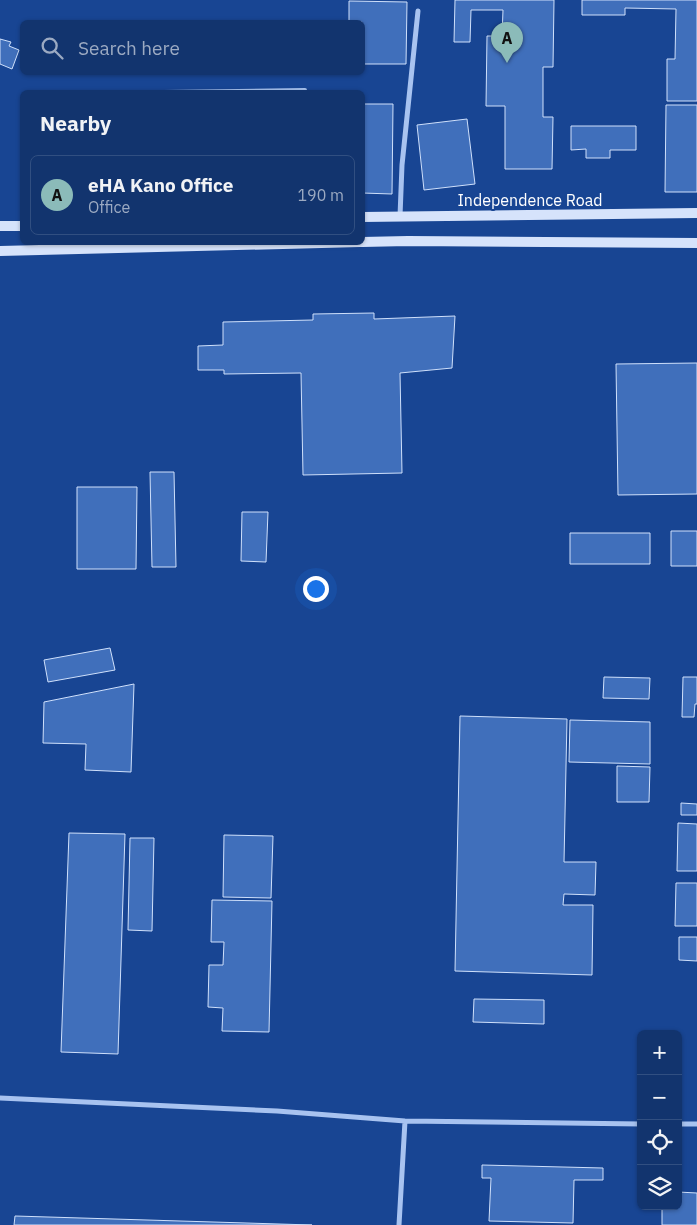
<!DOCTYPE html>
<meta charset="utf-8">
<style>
body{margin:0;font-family:"IBM Plex Sans",sans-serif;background:#1b3c73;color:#f1f3f6}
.controls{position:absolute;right:15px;bottom:15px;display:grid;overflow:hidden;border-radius:8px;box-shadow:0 1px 4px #0004}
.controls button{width:45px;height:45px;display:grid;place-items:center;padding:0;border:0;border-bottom:1px solid #314f81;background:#12346e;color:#f1f3f6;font:25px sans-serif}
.you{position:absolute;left:315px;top:588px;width:18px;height:18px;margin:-12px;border:4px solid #fff;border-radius:50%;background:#1a73e8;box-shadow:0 0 0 8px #1a73e833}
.badge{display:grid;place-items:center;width:32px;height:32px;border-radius:50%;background:#8bbbb9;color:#111;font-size:16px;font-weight:700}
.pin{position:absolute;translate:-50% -41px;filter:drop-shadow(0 1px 2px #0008)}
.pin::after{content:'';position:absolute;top:26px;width:18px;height:15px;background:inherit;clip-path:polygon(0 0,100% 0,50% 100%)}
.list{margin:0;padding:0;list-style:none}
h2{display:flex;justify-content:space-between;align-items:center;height:65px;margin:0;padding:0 20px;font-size:21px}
h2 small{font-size:16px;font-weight:400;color:#9caac2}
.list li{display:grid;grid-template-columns:32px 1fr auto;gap:15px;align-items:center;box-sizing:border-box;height:80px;margin:0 10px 10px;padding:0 10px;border:1px solid #314f81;border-radius:8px}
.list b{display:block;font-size:19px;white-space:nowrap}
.list p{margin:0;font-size:16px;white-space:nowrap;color:#9caac2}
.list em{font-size:16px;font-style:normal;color:#9caac2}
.icon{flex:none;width:28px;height:28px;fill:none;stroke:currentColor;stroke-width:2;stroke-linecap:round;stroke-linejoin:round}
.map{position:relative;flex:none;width:697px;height:1225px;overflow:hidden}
.search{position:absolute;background:#12346e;box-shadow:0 1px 4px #0004;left:20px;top:20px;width:345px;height:55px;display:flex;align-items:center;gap:12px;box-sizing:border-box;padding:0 18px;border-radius:8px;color:#9caac2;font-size:19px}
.panel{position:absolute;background:#12346e;box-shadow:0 1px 4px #0004;left:20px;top:90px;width:345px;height:155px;border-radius:8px}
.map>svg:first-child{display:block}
.building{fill:#406fbb;stroke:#cfe0fb}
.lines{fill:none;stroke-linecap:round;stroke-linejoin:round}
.service{stroke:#a8c3f0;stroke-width:4}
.minor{stroke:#a8c3f0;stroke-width:5}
.secondary{stroke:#d6e3fb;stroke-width:10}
.labels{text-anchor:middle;stroke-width:4;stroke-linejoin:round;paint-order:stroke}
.street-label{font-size:16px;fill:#fff;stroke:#184593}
</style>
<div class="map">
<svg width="697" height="1225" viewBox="0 0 697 1225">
<rect width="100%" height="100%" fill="#184593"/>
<path class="building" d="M455,0H554L553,67H543V117H553L552,169H505V106H486L487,36H502L503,10H471L470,42H454Z
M582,0H697V101H667V59H675L676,9L625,8V15H582Z
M349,1L407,2L406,64H362V22H349Z
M0,39L11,42L9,46L19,50L12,69L0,64Z
M362,104H393L392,194L362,193Z
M666,105H697V192H665Z
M467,119L475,184L424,190L417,125Z
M571,126H636V150H610V158H586V149L571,150Z
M374,313V319L455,316L452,368L400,373L402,473L303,475L301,373L224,374V370H198V346L223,345V322L313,320V314Z
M697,363V494L618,495L616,364Z
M150,472H174L176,567H152Z
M77,487H137L136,569H77Z
M242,512H268L266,562L241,561Z
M671,531H697V566H671Z
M570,533H650V564H570Z
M110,648L115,670L48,682L44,660Z
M604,677L650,678L649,699L603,698Z
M683,677H697V704H695L694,717H682Z
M134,684L131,772L85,770L86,744L43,743L44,702Z
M460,716L567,719L564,862H596L595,895L564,894L563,905H593L592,975L455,971Z
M570,720L650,722V764L569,762Z
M617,766L650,767L649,802H617Z
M681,803L697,804V815H681Z
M678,823L697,824V871H677Z
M69,833L125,834L118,1054L61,1052Z
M224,835L273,836L271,898L223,897Z
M130,838H154L152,931L128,930Z
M676,883H697V926H675Z
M212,900L272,901L269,1032L222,1031L223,1008L208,1007L209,965H223L224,942H211Z
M679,937H697V961L679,960Z
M474,999L544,1000V1024L473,1022Z
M482,1165L603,1168V1180H574L573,1223L489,1221L491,1178H482Z
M678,1192L697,1193V1225H662V1206H678Z
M15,1216L312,1225H14Z"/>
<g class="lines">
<path class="service" d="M164,92L305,90"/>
<path class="minor" d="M400,216L402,165L418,11
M0,1098L277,1111L405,1121L641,1124
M678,1124H697
M399,1225L405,1121"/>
<path class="secondary" d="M362,217L697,213
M0,226H22
M362,242L408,241L697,243
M0,251L360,242"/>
</g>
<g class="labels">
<g class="street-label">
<text x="530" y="206">Independence Road</text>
</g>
</g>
</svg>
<div class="controls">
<button>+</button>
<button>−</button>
<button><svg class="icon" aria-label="locate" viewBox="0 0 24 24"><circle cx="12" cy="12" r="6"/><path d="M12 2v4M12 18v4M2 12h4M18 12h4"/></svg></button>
<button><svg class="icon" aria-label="layers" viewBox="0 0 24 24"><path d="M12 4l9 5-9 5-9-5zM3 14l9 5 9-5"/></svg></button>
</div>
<div class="you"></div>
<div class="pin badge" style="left:507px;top:63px">A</div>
<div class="search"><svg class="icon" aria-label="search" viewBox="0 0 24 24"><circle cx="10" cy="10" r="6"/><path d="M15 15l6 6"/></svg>Search here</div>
<section class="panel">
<h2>Nearby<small></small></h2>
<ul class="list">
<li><span class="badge">A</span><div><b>eHA Kano Office</b><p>Office</p></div><em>190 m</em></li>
</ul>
</section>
</div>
